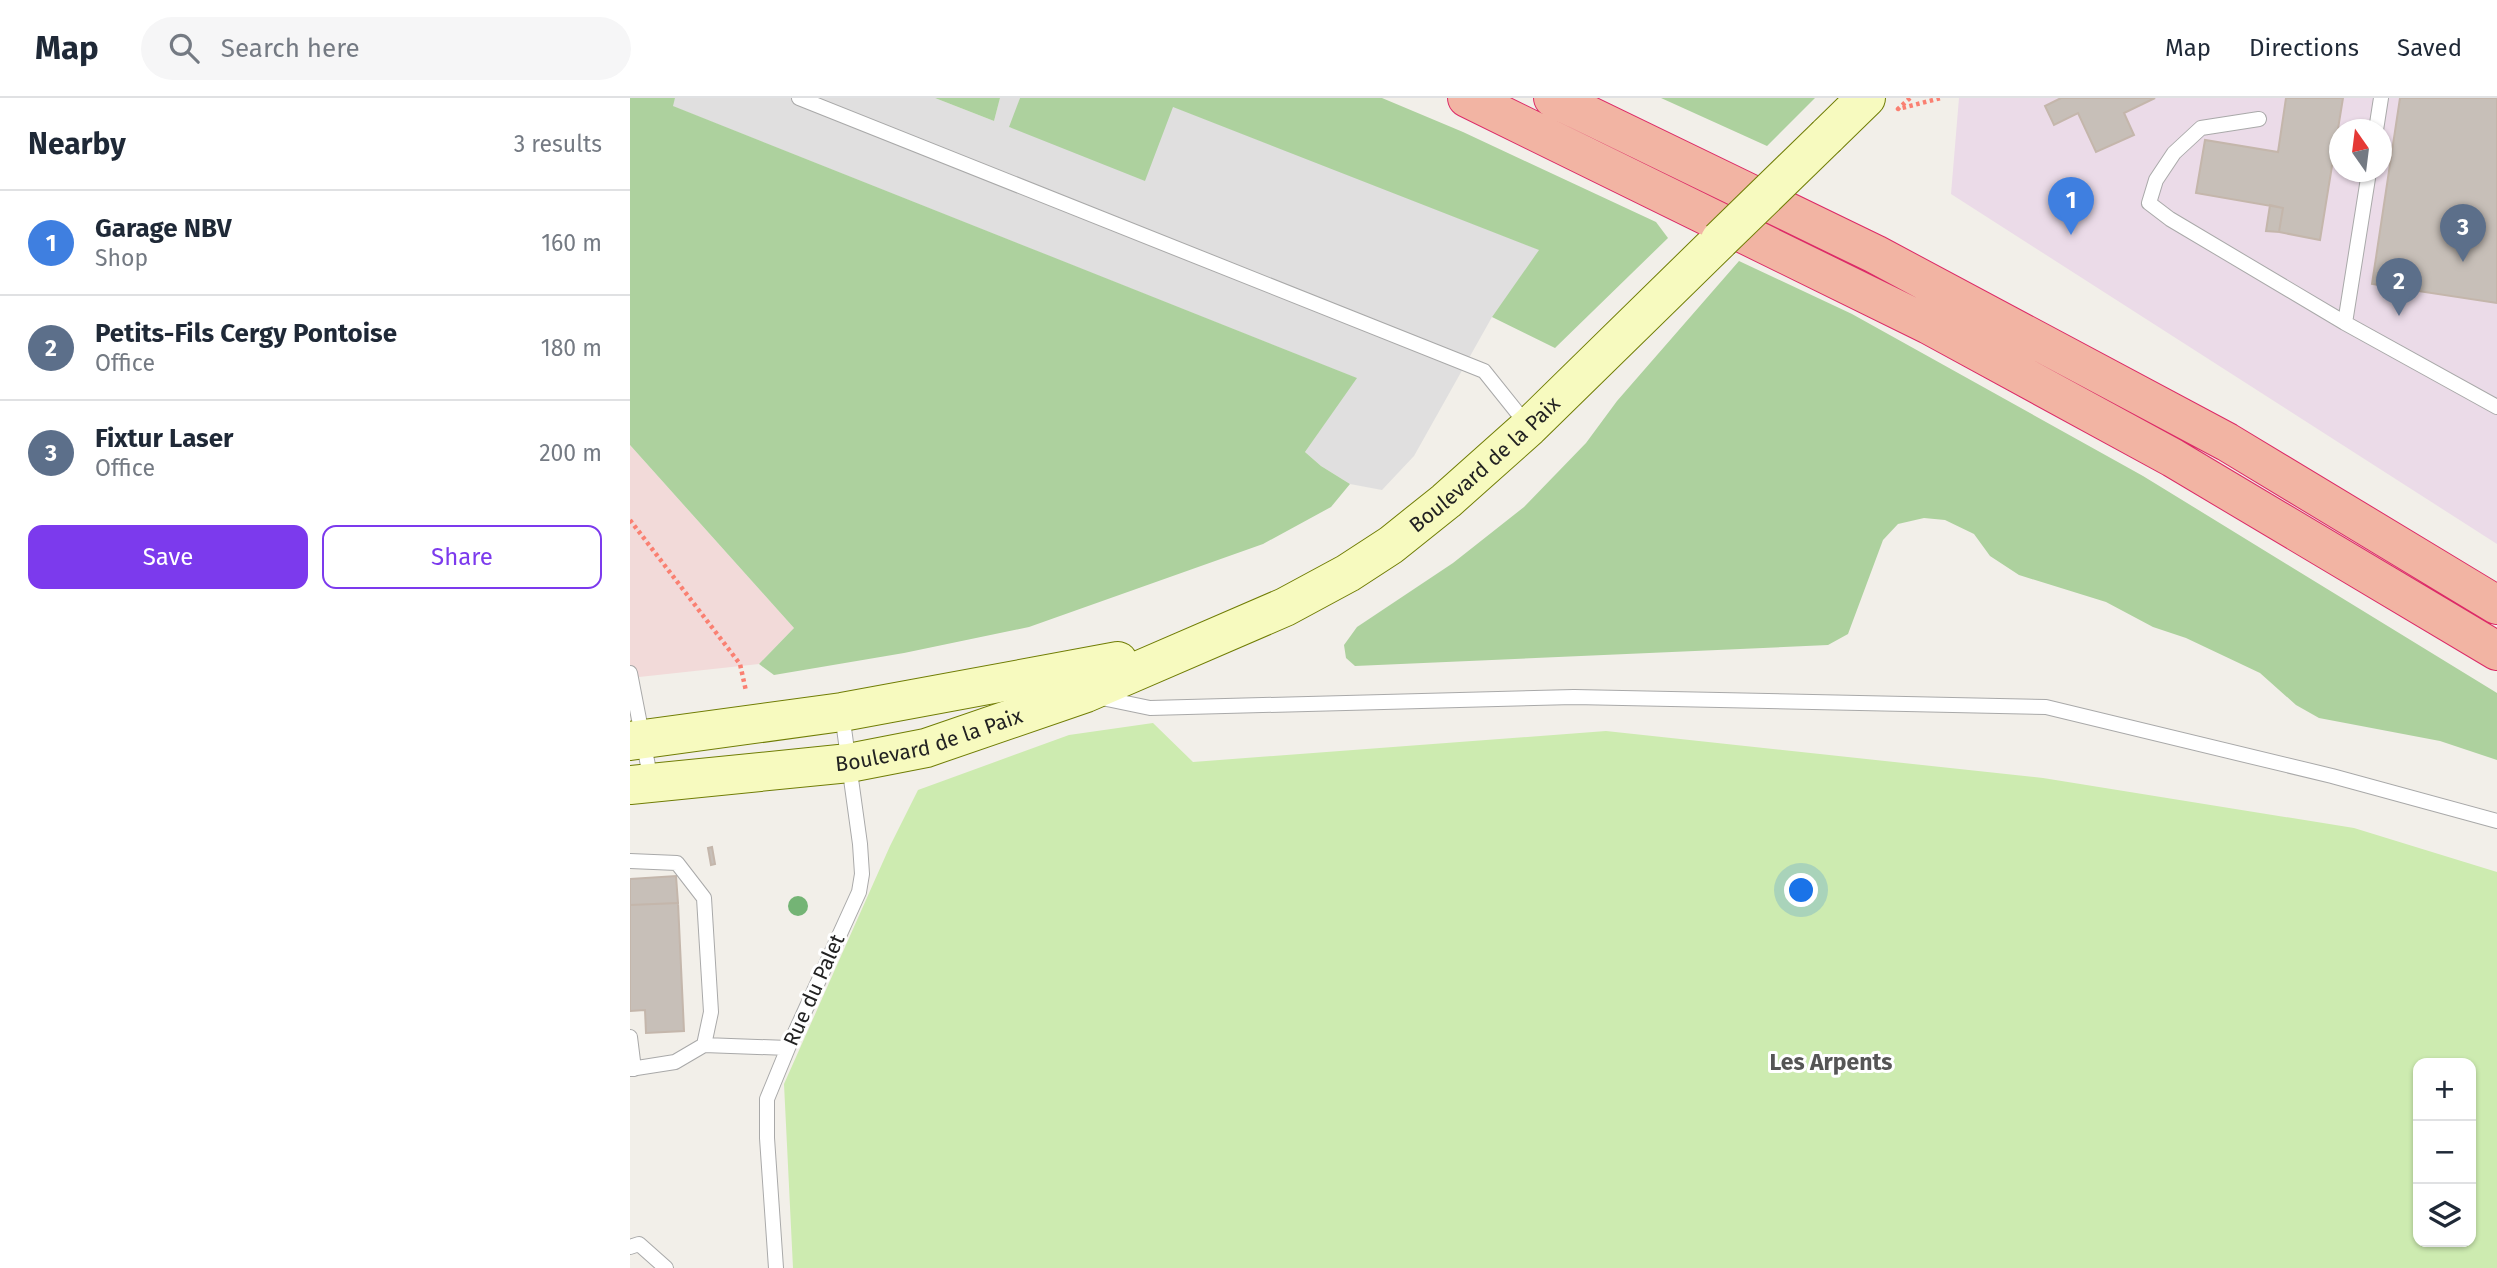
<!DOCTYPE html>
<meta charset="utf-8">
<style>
body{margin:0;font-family:"Fira Sans",sans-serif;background:#f6f6f7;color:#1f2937}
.controls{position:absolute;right:21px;bottom:21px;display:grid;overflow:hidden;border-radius:14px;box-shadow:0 2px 5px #0004}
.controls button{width:63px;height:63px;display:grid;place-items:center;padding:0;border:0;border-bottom:2px solid #e0e1e3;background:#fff;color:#1f2937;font:35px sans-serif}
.compass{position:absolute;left:1699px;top:21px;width:63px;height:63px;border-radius:50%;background:#fff;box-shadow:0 2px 5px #0004;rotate:346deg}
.you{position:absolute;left:1172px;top:793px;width:24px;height:24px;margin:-18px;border:5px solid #fff;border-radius:50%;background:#1a73e8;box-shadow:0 0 0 10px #1a73e833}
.badge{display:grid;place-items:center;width:46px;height:46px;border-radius:50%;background:#7c3aed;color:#fff;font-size:23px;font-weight:700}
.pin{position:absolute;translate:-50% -58px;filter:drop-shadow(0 2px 4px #0008)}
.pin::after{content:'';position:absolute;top:37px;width:24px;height:21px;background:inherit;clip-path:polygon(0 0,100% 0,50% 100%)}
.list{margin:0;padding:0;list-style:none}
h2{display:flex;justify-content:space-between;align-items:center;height:91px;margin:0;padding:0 28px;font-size:30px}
h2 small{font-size:23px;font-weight:400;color:#747a83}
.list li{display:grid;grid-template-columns:46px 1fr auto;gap:21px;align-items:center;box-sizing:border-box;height:105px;padding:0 28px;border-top:2px solid #e0e1e3}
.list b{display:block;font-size:26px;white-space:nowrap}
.list p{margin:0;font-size:23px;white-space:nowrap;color:#747a83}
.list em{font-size:23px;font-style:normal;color:#747a83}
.actions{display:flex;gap:14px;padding:21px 28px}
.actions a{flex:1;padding:16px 0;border:2px solid #7c3aed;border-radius:14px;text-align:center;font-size:24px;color:#7c3aed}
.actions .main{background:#7c3aed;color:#fff}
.icon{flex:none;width:38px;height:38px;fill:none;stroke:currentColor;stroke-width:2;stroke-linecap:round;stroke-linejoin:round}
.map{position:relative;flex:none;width:1867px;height:1170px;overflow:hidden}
header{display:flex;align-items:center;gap:42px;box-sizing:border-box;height:98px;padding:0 35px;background:#fff;border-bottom:2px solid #e0e1e3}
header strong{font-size:33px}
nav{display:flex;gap:38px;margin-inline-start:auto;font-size:24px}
.search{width:490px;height:63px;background:#f6f6f7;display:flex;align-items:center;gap:18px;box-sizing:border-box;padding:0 24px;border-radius:38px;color:#747a83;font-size:26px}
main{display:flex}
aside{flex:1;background:#fff}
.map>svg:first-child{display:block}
.residential{fill:#e0dfdf}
.commercial{fill:#f2dad9}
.industrial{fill:#ebdbe8;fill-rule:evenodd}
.grass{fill:#cdebb0;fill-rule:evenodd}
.forest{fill:#add19e}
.building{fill:#c7bfb8;stroke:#c4b6ab;stroke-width:2}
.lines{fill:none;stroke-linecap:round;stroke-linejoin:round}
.service-casing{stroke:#a9a9a9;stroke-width:16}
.secondary-casing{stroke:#707d05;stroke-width:40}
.trunk-casing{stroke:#dc2a67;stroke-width:40}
.path{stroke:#fa8072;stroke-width:4.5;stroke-dasharray:3.5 3.5;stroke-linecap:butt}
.service{stroke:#fff;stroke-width:14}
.secondary{stroke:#f7fabf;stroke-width:38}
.trunk{stroke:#f2b4a3;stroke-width:38}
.secondary-bridge-casing{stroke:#707d05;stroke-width:40;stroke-linecap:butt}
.secondary-bridge{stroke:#f7fabf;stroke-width:38}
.tree{fill:#74b475}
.labels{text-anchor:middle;stroke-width:6;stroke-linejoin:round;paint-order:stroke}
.street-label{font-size:21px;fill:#222;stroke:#fff}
.neighbourhood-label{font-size:23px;font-weight:bold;fill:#555;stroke:#fff}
</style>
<header>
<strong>Map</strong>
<div class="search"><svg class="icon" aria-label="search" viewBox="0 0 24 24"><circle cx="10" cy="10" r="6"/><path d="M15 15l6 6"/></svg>Search here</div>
<nav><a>Map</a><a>Directions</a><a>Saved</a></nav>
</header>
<main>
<aside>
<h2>Nearby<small>3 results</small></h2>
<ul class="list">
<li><span class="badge" style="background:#3f7fe0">1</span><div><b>Garage NBV</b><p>Shop</p></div><em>160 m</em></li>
<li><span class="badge" style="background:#5c6f8a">2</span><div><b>Petits-Fils Cergy Pontoise</b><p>Office</p></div><em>180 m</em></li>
<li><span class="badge" style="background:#5c6f8a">3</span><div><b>Fixtur Laser</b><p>Office</p></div><em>200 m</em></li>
</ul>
<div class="actions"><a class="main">Save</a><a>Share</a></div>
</aside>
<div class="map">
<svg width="1867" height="1170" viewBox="0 0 1867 1170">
<rect width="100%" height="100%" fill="#f2efe9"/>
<path class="residential" d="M45,0H305L364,23L370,0H390L380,30L542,8L910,152L862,219L784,358L752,392L720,386L691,368L675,354L726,280L42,8Z"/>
<path class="commercial" d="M0,347L164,530L129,566L0,580Z"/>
<path class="industrial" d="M1329,0H1867V446L1321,96ZM1710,32H1752V74H1710Z"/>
<path class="grass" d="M523,625L563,664L976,633L1413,680L1724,730L1867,774V1170H163L154,986L260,748L288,692L439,637ZM1788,965H1841V1144H1788Z"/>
<path class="forest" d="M0,0H45L43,8L727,280L675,354L691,368L720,386L701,409L633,446L399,529L274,555L144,577L129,566L164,530L0,347Z
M305,0H370L364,23Z
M390,0H752L833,34L1026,124L1038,140L925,250L862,219L909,152L543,9L515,83L379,29Z
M1031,0H1185L1137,48Z
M1109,163L1222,216L1513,378L1867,595V662L1810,643L1689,620L1666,607L1630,575L1556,540L1523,529L1476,504L1389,477L1360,458L1344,436L1315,422L1294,420L1268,426L1253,442L1218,536L1198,547L725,568L716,560L714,547L727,529L823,465L894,409L956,345L987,303Z"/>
<path class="building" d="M1431,0H1525L1494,15L1504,37L1466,54L1448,15L1424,27L1415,8Z
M1656,0H1713L1690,142L1649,134L1653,110L1566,95L1575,42L1648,54Z
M1770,0H1867V205L1742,186Z
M1640,107L1653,110L1649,134L1636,133Z
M82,749L85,766L81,767L78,750Z
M46,778L48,805L0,807V781Z
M48,805L54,933L16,935L15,912L0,913V807Z"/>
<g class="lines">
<defs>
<path id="service" d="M169,0L854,273L898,328
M1629,21L1571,30L1544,55L1526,82L1519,105L1540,121L1715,225
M1746,32L1751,0
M1739,74L1715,225L1867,309
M0,575L21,683
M467,599L520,610L944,599L1416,609L1702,678L1867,723
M0,763L47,765L74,800L81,914L74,947L45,964L0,971
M0,939L4,971
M74,947L158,950
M0,1149L9,1146L36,1170
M146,1170L137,1040V1001L158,950L229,794L232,776L230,746L212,616"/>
<g id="secondary">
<path d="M1197,38L1236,0"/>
<path d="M0,643L212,614L488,563"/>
<path id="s1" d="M0,687L219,665L296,650L456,595L655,509L718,475L761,447L816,403L899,329L1090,142"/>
</g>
<path id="trunk" d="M837,0L1299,227L1543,360L1867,553
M923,0L1245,156L1597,344L1867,507"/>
</defs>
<use href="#service" class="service-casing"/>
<use href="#secondary" class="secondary-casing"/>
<use href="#trunk" class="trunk-casing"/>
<path class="path" d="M1280,0L1268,11L1311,0
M0,422L110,566L116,593"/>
<use href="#service" class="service"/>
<use href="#secondary" class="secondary"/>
<use href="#trunk" class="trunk"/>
<defs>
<path id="secondary-bridge" d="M1090,142L1197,38"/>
</defs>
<use href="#secondary-bridge" class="secondary-bridge-casing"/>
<use href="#secondary-bridge" class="secondary-bridge"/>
</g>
<circle class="tree" cx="168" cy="808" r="10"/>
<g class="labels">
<g class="street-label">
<text dy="7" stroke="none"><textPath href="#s1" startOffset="931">Boulevard de la Paix</textPath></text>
<text dy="7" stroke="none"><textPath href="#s1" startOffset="303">Boulevard de la Paix</textPath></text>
<text transform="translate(184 892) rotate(-66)" y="7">Rue du Palet</text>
</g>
<g class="neighbourhood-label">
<text x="1201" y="972">Les Arpents</text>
</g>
</g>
</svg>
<div class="controls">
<button>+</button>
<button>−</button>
<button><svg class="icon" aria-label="layers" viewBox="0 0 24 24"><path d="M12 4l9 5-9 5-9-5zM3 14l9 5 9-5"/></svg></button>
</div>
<svg class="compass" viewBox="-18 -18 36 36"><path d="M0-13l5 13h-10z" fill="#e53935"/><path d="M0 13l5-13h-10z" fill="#747a83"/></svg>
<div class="you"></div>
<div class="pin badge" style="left:1441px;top:137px;background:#3f7fe0">1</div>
<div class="pin badge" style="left:1769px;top:218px;background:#5c6f8a">2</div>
<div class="pin badge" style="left:1833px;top:164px;background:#5c6f8a">3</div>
</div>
</main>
